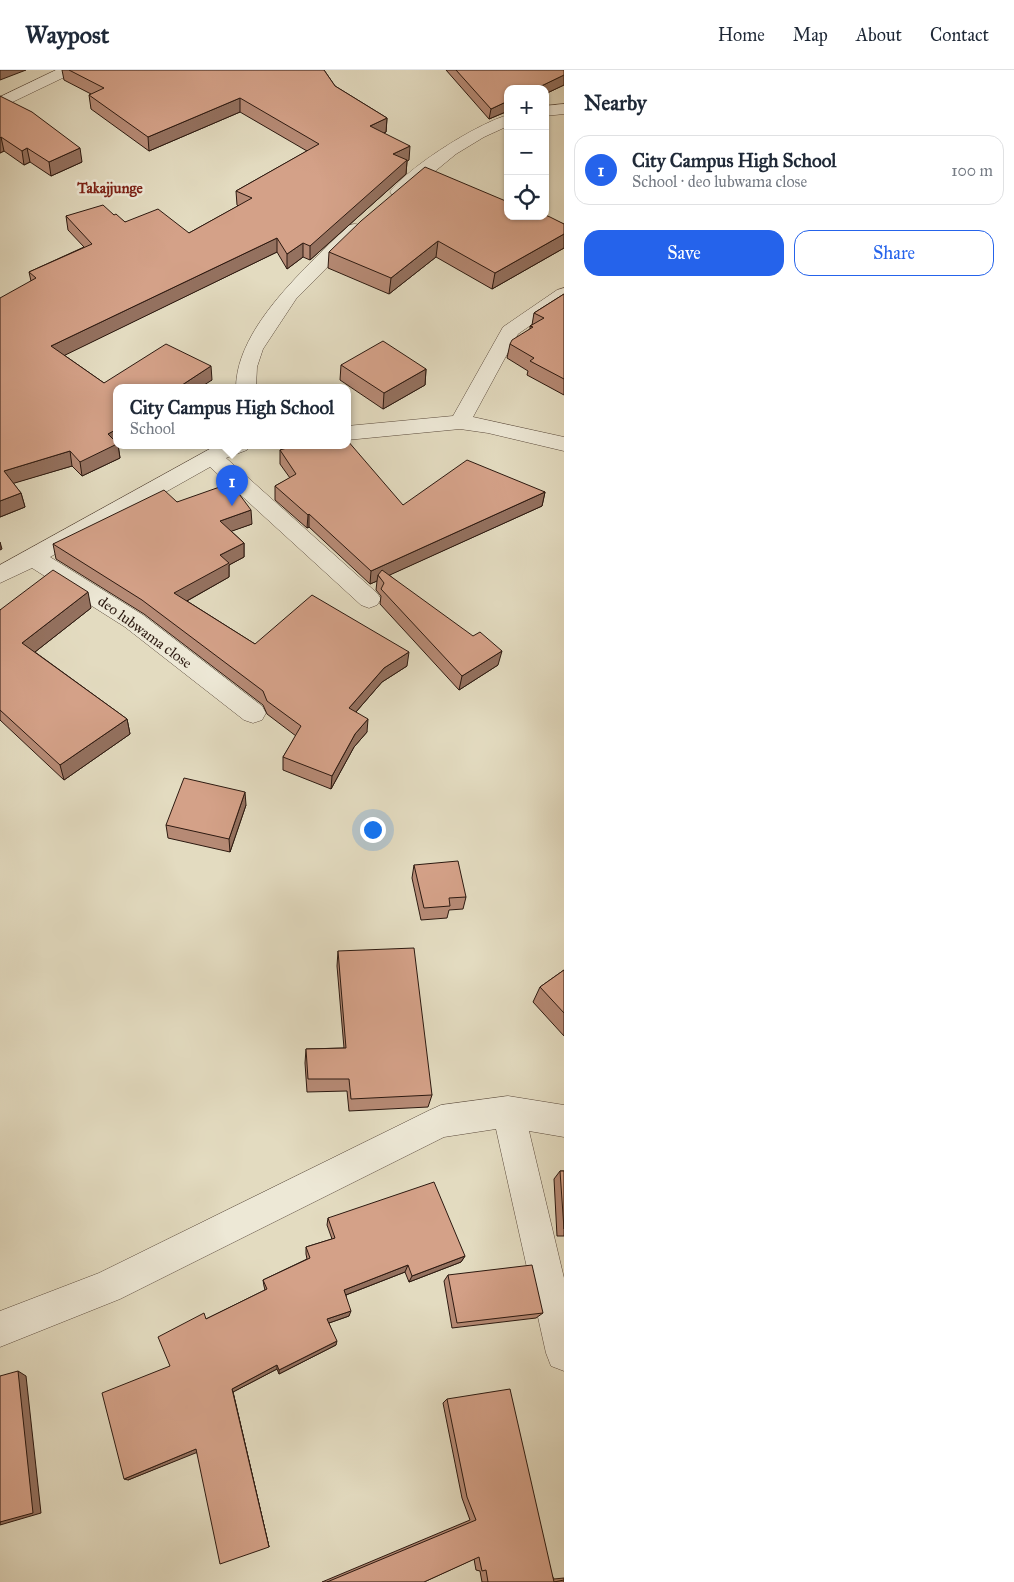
<!DOCTYPE html>
<meta charset="utf-8">
<style>
body{margin:0;font-family:"IM FELL Great Primer",serif;background:#f6f6f7;color:#1f2937}
.controls{position:absolute;right:15px;top:15px;display:grid;overflow:hidden;border-radius:10px;box-shadow:0 1px 4px #0004}
.controls button{width:45px;height:45px;display:grid;place-items:center;padding:0;border:0;border-bottom:1px solid #e0e1e3;background:#fff;color:#1f2937;font:25px sans-serif}
.you{position:absolute;left:372px;top:759px;width:18px;height:18px;margin:-12px;border:4px solid #fff;border-radius:50%;background:#1a73e8;box-shadow:0 0 0 8px #1a73e833}
.badge{display:grid;place-items:center;width:32px;height:32px;border-radius:50%;background:#2563eb;color:#fff;font-size:16px;font-weight:700}
.pin{position:absolute;translate:-50% -41px;filter:drop-shadow(0 1px 2px #0008)}
.pin::after{content:'';position:absolute;top:26px;width:18px;height:15px;background:inherit;clip-path:polygon(0 0,100% 0,50% 100%)}
.popup{position:absolute;left:113px;top:314px;width:238px;height:65px;box-sizing:border-box;display:grid;place-content:center;border-radius:10px;background:#fff;filter:drop-shadow(0 1px 4px #0005);font-size:16px;white-space:nowrap;color:#747a83}
.popup b{font-size:19px;color:#1f2937}
.popup::after{content:'';position:absolute;left:50%;top:100%;margin-left:-10px;border:10px solid transparent;border-top-color:#fff}
.list{margin:0;padding:0;list-style:none}
h2{display:flex;justify-content:space-between;align-items:center;height:65px;margin:0;padding:0 20px;font-size:21px}
h2 small{font-size:16px;font-weight:400;color:#747a83}
.list li{display:grid;grid-template-columns:32px 1fr auto;gap:15px;align-items:center;box-sizing:border-box;height:70px;margin:0 10px 10px;padding:0 10px;border:1px solid #e0e1e3;border-radius:15px}
.list b{display:block;font-size:19px;white-space:nowrap}
.list p{margin:0;font-size:16px;white-space:nowrap;color:#747a83}
.list em{font-size:16px;font-style:normal;color:#747a83}
.actions{display:flex;gap:10px;padding:15px 20px}
.actions a{flex:1;padding:11px 0;border:1px solid #2563eb;border-radius:15px;text-align:center;font-size:18px;color:#2563eb}
.actions .main{background:#2563eb;color:#fff}
.icon{flex:none;width:28px;height:28px;fill:none;stroke:currentColor;stroke-width:2;stroke-linecap:round;stroke-linejoin:round}
.map{position:relative;flex:none;width:564px;height:1512px;overflow:hidden}
header{display:flex;align-items:center;gap:30px;box-sizing:border-box;height:70px;padding:0 25px;background:#fff;border-bottom:1px solid #e0e1e3}
header strong{font-size:24px}
nav{display:flex;gap:28px;margin-inline-start:auto;font-size:18px}
main{display:flex}
aside{flex:1;background:#fff}
.map>svg:first-child{display:block}
.lines{fill:none;stroke-linecap:round;stroke-linejoin:round}
.minor-casing{stroke:#5a4a3c;stroke-width:1}
.minor{fill:#ede8d6;fill-rule:evenodd}
.wall{fill:#b68a75;stroke:#2c1910}
.shaded-wall{fill:#94715f;stroke:#2c1910}
.building{fill:#d4a188;stroke:#2c1910}
.labels{text-anchor:middle;stroke-width:5;stroke-linejoin:round;paint-order:stroke}
.far-quarter-label{font-size:15px;font-weight:bold;fill:#7a1f14;stroke:#ede8d6}
.street-label{font-size:15px;fill:#2c1910;stroke:#ede8d6}
</style>
<header>
<strong>Waypost</strong>
<nav><a>Home</a><a>Map</a><a>About</a><a>Contact</a></nav>
</header>
<main>
<div class="map">
<svg width="564" height="1512" viewBox="0 0 564 1512">
<rect width="100%" height="100%" fill="#e3dbc0"/>
<filter id="stains"><feTurbulence type="fractalNoise" baseFrequency=".004" numOctaves="4"/><feColorMatrix values="0 0 0 0 .2 0 0 0 0 .09 0 0 0 0 .02 0 0 0 .5 -.17"/></filter>
<radialGradient id="worn" r=".72"><stop offset=".6" stop-color="#630" stop-opacity="0"/><stop offset="1" stop-color="#630" stop-opacity=".3"/></radialGradient>
<g class="lines">
<defs>
<path id="minor" d="M56,0H76L73,3L0,38V27Z
M564,34V44L545,46V36Z
M508,45V56L484,67L456,84L405,126H393L390,122C408,97 478,53 508,45Z
M355,154L361,155L364,159L361,163L296,229L263,279L257,297L256,317H236C237,256 308,196 349,155Z
M564,218V232L518,264L473,347L564,367V381L488,363L460,359L347,370V356L453,346L503,257L557,220Z
M217,375H249L247,380L226,388L377,523L381,529L377,535L369,538L361,535L210,397L50,487L143,545L262,636L266,643L262,650L253,653L244,650L125,557L32,498L0,513V495Z
M508,1026L564,1035V1067L529,1061L564,1208V1301L551,1296L546,1283L496,1059L444,1067L120,1229L0,1277V1241L99,1203L430,1040L441,1035Z"/>
</defs>
<use href="#minor" class="minor-casing"/>
<use href="#minor" class="minor"/>
</g>
<path class="wall" d="M62,0H324L335,16L387,48L386,62L384,63L409,90L407,91L406,104L310,190L303,187L287,199L277,182L64,285L104,313L212,310L117,317V375H118L120,388L82,406L72,396L13,413L21,423L25,437L0,447L31,211L29,202L84,177L68,160L66,146L114,145L125,152L189,163L238,136L237,135L236,121L307,81L240,42L149,81L91,39L89,25L91,24L64,10Z
M446,0H564V15L545,24L508,19V41L489,49Z
M0,26L82,92L51,106L30,92L24,95L4,81L0,83Z
M508,132L564,154V178L492,219L436,187L389,224L328,198L329,182Z
M564,224V325L527,305L528,301L507,288L510,274L530,259V256L532,255L534,243Z
M341,295L426,299L425,315L383,339L340,310Z
M280,380L403,435L545,422L542,436L389,505L498,595L459,620L380,534L381,526L376,520L377,511L370,514L309,457L307,458L275,430V416L290,408L280,394Z
M177,432L252,454L231,461L244,473V487L229,495V507L187,531L255,574L407,596L382,612L356,642L367,662L354,677L331,719L283,700V687L296,666L267,644L263,635L144,544L56,489L53,474Z
M91,538L35,582L127,649L130,664L64,710L0,650V540Z
M246,735L230,782L168,768L166,755Z
M414,795L466,827L463,839L449,840L447,848L421,850L412,808Z
M338,881L432,1025L428,1037L349,1041L347,1021L307,1022L305,993L306,979L344,978L337,896Z
M564,900V966L533,932L540,917Z
M560,1101H564V1166H557L554,1109Z
M328,1148L465,1186L461,1192L409,1212L405,1202L346,1225L349,1246L329,1253L336,1275L279,1304L277,1299L233,1322L269,1477L196,1382L128,1410L206,1249L265,1220L264,1216L263,1210L307,1189L306,1184V1177L332,1169L327,1155Z
M448,1205L543,1243L536,1248L452,1258L444,1211Z
M447,1329L554,1509L564,1508V1512H482L480,1501L476,1500L474,1489L424,1512H322L470,1450L462,1428L443,1333Z"/>
<path class="shaded-wall" d="M0,0H26L0,10Z
M564,5V15L545,24V19H535Z
M240,28V42L149,81L148,67Z
M508,31V41L489,49L491,39Z
M387,48L386,62L369,69L370,56Z
M1,67L4,81L0,83V68Z
M410,76L409,90L407,91L406,104L310,190V176L393,84Z
M27,78L30,92L24,95L22,81Z
M80,78L82,92L51,106L49,92Z
M564,164V178L492,219L495,203Z
M277,168V182L53,291L51,276Z
M438,171L436,187L389,224L391,208Z
M303,173V187L287,199V184Z
M211,296L212,310L201,317H179Z
M426,299L425,315L383,339L384,323Z
M117,359V375H118L120,388L82,406L80,392L108,364Z
M70,381L72,396L8,415L4,401Z
M545,422L542,436L381,509L378,505L377,511L370,514L371,501Z
M21,423L25,437L0,447V431Z
M251,440L252,454L221,465L220,451Z
M309,444V457L307,458L308,445Z
M0,472L2,479L0,480Z
M244,473V487L229,495V507L176,537L174,523L220,485Z
M88,522L91,538L26,589L22,573Z
M502,581L498,595L459,620L462,606Z
M409,582L407,596L382,612L348,651L349,638L384,598Z
M127,649L130,664L64,710L60,695Z
M368,649L367,662L354,677L331,719L332,706L355,664Z
M245,722L246,735L230,782L229,769Z
M465,1186L461,1192L409,1212L412,1206Z
M408,1195L405,1202L343,1226L344,1220Z
M351,1241L349,1246L326,1254L327,1249Z
M337,1271L336,1275L279,1304V1300Z
M277,1295V1299L233,1322L269,1477L232,1319Z
M18,1301L26,1306L41,1443L0,1455Z
M196,1379L198,1382L128,1410L124,1409Z"/>
<path class="building" d="M69,0H324L335,16L387,48L370,56L410,76L393,84L407,90L310,176L303,173L287,184L277,168L51,276L104,313L166,274L211,296L179,317H117V359L108,364L117,373V374L80,392L70,381L4,401L21,423L0,431V228L36,208L29,202L92,174L66,146L103,135L114,145L116,144L125,152L158,139L189,163L252,128L236,121L319,74L240,28L148,67L89,25L104,18Z
M456,0H564V5L535,19H508V31L491,39Z
M0,26L32,42L80,78L49,92L27,78L22,81L1,67L0,68Z
M425,97L508,132V146H545V145L550,147L564,154V164L495,203L438,171L391,208L329,182L361,151Z
M564,224V309L530,291L534,288L510,274L512,270L533,257L530,256L544,248L534,243Z
M383,271L426,299L384,323L341,295Z
M347,370L403,435L467,390L545,422L371,501L309,444L308,445L275,416L296,404L280,380L297,375H347Z
M231,413L251,440L220,451L244,473L220,485L229,493L174,523L255,574L312,525L409,582L384,598L349,638L368,649L355,664L332,706L283,687L301,656L267,631L263,621L142,530L53,474L164,420L177,432Z
M53,500L88,522L22,573L127,649L60,695L0,640V540Z
M382,500L473,566L480,562L502,581L462,606L381,519L384,513L378,505Z
M184,708L245,722L229,769L166,755Z
M458,791L466,827L449,828L450,836L424,838L414,795Z
M414,878L432,1025L351,1029L349,1009H308L306,979L346,978L338,881Z
M564,900V943L540,917Z
M560,1101H564V1159Z
M434,1112L465,1186L412,1206L408,1195L344,1220L351,1241L327,1249L337,1271L279,1300L277,1295L232,1319L269,1477L220,1494L196,1379L124,1409L102,1323L170,1296L158,1267L204,1243L206,1249L267,1219L263,1210L310,1188L306,1177L335,1168L328,1148Z
M532,1195L543,1243L457,1253L448,1205Z
M18,1301L33,1443L0,1452V1306Z
M510,1319L554,1512L564,1510V1512H488L486,1500L482,1501L479,1487L424,1512H327L476,1450L467,1427L447,1329Z"/>
<g class="labels">
<g class="far-quarter-label">
<text x="110" y="123">Takajjunge</text>
</g>
<g class="street-label">
<text transform="translate(145 562) rotate(36)" y="5">deo lubwama close</text>
</g>
</g>
<rect width="100%" height="100%" filter="url(#stains)"/>
<rect width="100%" height="100%" fill="url(#worn)"/>
</svg>
<div class="controls">
<button>+</button>
<button>−</button>
<button><svg class="icon" aria-label="locate" viewBox="0 0 24 24"><circle cx="12" cy="12" r="6"/><path d="M12 2v4M12 18v4M2 12h4M18 12h4"/></svg></button>
</div>
<div class="you"></div>
<div class="pin badge" style="left:232px;top:436px">1</div>
<div class="popup"><b>City Campus High School</b>School</div>
</div>
<aside>
<h2>Nearby<small></small></h2>
<ul class="list">
<li><span class="badge">1</span><div><b>City Campus High School</b><p>School · deo lubwama close</p></div><em>100 m</em></li>
</ul>
<div class="actions"><a class="main">Save</a><a>Share</a></div>
</aside>
</main>
